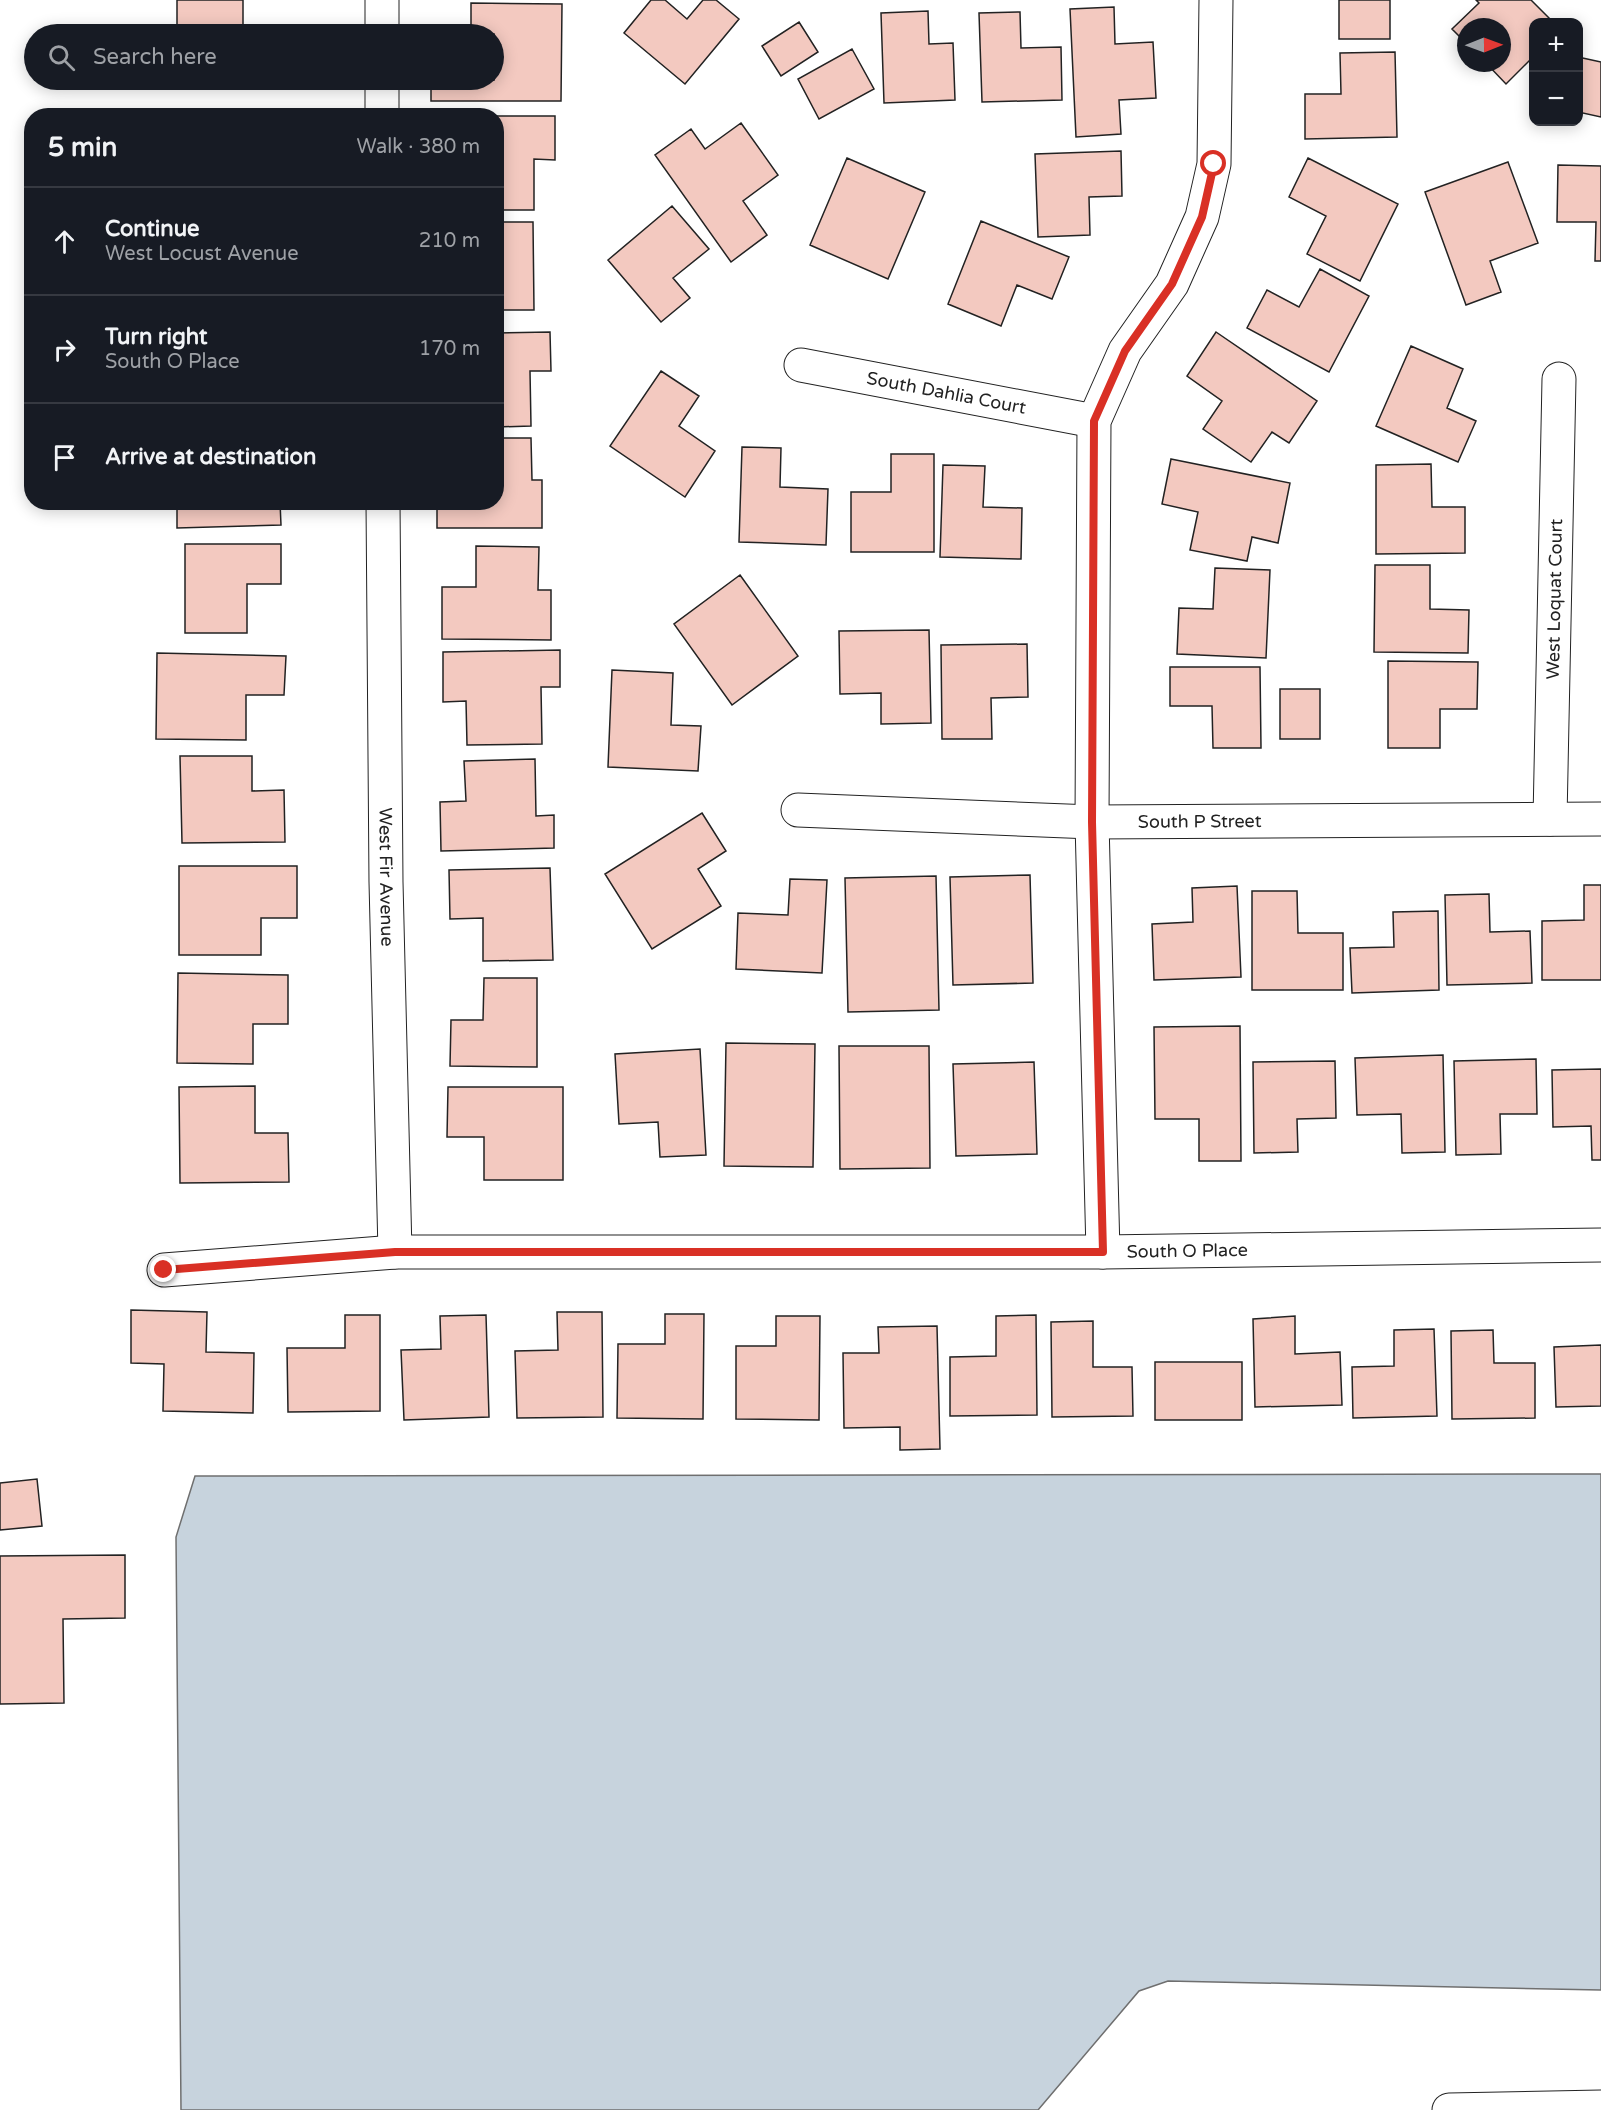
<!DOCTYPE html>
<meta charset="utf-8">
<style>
body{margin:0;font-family:"Varela Round",sans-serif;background:#20242c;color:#f1f3f6}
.controls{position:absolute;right:18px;top:18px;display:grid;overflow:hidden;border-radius:12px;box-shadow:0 3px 15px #0003}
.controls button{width:54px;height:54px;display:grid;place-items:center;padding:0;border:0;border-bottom:2px solid #363941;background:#171b24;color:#f1f3f6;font:30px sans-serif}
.compass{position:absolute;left:1457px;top:18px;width:54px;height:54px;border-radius:50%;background:#171b24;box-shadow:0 3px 15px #0003;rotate:89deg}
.stop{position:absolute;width:18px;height:18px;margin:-14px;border:4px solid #d93025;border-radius:50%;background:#fff}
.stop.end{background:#d93025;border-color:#fff;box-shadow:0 2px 6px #0008}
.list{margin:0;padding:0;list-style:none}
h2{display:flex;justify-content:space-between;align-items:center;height:78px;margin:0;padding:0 24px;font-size:26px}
h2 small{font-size:20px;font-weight:400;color:#9ea1a6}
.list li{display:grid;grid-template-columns:39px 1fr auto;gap:18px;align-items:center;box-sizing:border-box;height:108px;padding:0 24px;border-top:2px solid #363941}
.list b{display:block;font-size:22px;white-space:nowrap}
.list p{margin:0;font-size:20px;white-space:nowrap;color:#9ea1a6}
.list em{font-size:20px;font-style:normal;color:#9ea1a6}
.icon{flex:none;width:33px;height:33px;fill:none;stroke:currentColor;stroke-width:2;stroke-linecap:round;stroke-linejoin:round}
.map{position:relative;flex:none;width:1601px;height:2110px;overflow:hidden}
.search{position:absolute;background:#171b24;box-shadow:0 3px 15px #0003;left:24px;top:24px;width:480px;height:66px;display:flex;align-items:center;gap:15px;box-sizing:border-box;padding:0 21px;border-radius:33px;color:#9ea1a6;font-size:22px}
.panel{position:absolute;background:#171b24;box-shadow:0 3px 15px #0003;left:24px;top:108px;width:480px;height:402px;border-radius:24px}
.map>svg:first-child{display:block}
.water{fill:#c7d3dd;stroke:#6f6f6f;stroke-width:1.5}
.building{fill:#f3c9c0;stroke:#222;stroke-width:1.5}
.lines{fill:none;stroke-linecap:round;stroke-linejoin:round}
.minor-casing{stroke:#222;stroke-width:35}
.minor{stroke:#fff;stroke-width:33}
.route{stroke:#d93025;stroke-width:8}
.labels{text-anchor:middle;stroke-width:4.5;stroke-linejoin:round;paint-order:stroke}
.street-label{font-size:18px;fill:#222;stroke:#fff}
</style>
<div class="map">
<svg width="1601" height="2110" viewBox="0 0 1601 2110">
<rect width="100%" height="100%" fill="#fff"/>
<path class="water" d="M1601,1474V1990L1168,1981L1139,1991L1038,2110H181L176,1537L195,1476Z"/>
<path class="building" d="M177,0H243V34H177Z
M651,0H665L687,19L703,0H716L739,19L685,84L624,33Z
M1339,0H1390V39H1339Z
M1476,0H1531L1553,22H1534V56L1506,84L1486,63H1502V27H1466V43L1452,29L1479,3Z
M471,3L562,4L561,101H431V80H494V34H471Z
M1114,7L1115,44L1153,42L1156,98L1119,100L1121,134L1076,137L1070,9Z
M928,11L929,44L953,43L955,100L884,103L881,13Z
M1020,12L1021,48L1061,47L1062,100L982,102L979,13Z
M799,22L818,52L781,76L762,46Z
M852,49L874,89L819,119L798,79Z
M1395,52L1397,137L1305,139V94H1341L1340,53Z
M1578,57L1601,62V117L1578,112Z
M177,80H274V88L177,89Z
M180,110H279V116H180Z
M496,116H555V160L534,159V210H496Z
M741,123L778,175L743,201L767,235L731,262L655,155L691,129L705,149Z
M1121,151L1122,196L1089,197L1090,235L1038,237L1035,154Z
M847,158L925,192L888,279L810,245Z
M1308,158L1398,204L1360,281L1307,254L1326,216L1289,197Z
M1508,162L1538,243L1490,261L1501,292L1466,305L1425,192Z
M1558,165L1601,166V261H1595L1596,222H1557Z
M672,206L709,249L673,278L690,298L661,322L608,260Z
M981,221L1069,257L1052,299L1017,285L1001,326L948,304Z
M496,222H533L534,310H496Z
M1320,269L1369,296L1329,372L1247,328L1267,290L1299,307Z
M550,332L551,371H530L531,426L496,427V333Z
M1216,332L1317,401L1289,443L1272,432L1251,462L1203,429L1222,401L1187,376Z
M1411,346L1463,369L1447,408L1476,421L1458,462L1376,426Z
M661,371L699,396L679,426L715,451L685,497L610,446Z
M496,438H531L532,480H542V528H437V502H496Z
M742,447L781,448L780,487L828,489L826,545L739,542Z
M891,454H934V552H851V492H891Z
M1171,459L1290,483L1278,543L1252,537L1247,561L1190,550L1198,512L1162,504Z
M1431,464L1432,507H1465V553L1376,554V465Z
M943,465L985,466L983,507L1022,508L1021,559L940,557Z
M177,502H280L281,525L177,528Z
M185,544H281V584H247V633H185Z
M476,546L539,547L538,590H551V640L442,639V587H476Z
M1375,565H1430V609L1469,610L1468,653L1374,652Z
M1215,568L1270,570L1266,658L1177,654L1179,608L1213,609Z
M740,575L798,656L732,705L674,624Z
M929,630L931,723L881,724V693L840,694L839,631Z
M1027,644L1028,697L991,698L992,739H942L941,645Z
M560,650V687H541L542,744L467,745L466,701L443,702V652Z
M157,653L286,656L284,695H246V740L156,739Z
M1388,661L1478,662L1477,709H1440V748H1388Z
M1170,667H1260L1261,748H1213L1212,706H1170Z
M612,670L673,673L671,725L701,726L698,771L608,767Z
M1280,689H1320V739H1280Z
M180,756H252V791L284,790L285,842L182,843Z
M535,759L536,816L554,815V848L441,851L440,802L466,801L464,761Z
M702,813L726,851L698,869L721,906L652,949L605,874Z
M179,866H297V918H261V955H179Z
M550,868L553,960L483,961V918L450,919L449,870Z
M1030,875L1033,983L953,985L950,877Z
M936,876L939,1010L848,1012L845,878Z
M790,879L827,880L822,973L736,969L738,913L788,915Z
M1584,885H1601V980H1542V921L1584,920Z
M1237,886L1241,977L1154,980L1152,924L1193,922L1192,888Z
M1252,891H1297L1298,933H1343V990H1252Z
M1489,894L1490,932L1530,931L1532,983L1447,985L1445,895Z
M1438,911L1439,990L1352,993L1350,948L1394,947L1393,912Z
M178,973L288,975V1024H253V1064L177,1063Z
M484,978H537V1067L450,1066L451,1020H483Z
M1240,1026L1241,1161H1199V1119H1155L1154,1027Z
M726,1043L815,1044L813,1167L724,1166Z
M839,1046H929L930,1168L840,1169Z
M700,1049L706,1155L660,1157L658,1122L619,1124L615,1054Z
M1443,1055L1445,1152L1402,1153L1401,1114L1357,1115L1355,1058Z
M1536,1059L1537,1114H1500L1501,1154L1456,1155L1454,1061Z
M1335,1061L1336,1118L1297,1119L1298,1152L1254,1153L1253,1062Z
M1034,1062L1037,1154L956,1156L953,1064Z
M1601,1069V1160H1592L1591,1126L1553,1127L1552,1070Z
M255,1086V1133H288L289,1182L180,1183L179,1087Z
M448,1087H563V1180H484V1137H447Z
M131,1310L207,1312L206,1352L254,1353L253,1413L163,1411L164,1364L131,1363Z
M557,1312H602L603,1417L517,1418L515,1351L558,1350Z
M665,1314H704L703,1419L617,1418L618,1344H665Z
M345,1315H380V1411L288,1412L287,1348H345Z
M486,1315L489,1417L404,1420L401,1350L441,1349L440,1316Z
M1036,1315L1037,1415L950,1416V1357L996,1356V1316Z
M776,1316H820L819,1420L736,1419V1346H776Z
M1295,1316V1354L1340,1352L1342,1405L1255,1407L1253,1319Z
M1093,1321V1367H1132L1133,1416L1052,1417L1051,1322Z
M937,1326L940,1449L900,1450V1427L844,1428L843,1353H879L878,1327Z
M1434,1329L1437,1416L1353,1418L1352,1367L1394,1366V1330Z
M1493,1330L1494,1363H1535V1418L1452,1419L1451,1331Z
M1601,1345V1406L1556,1407L1554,1347Z
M1155,1362H1242V1420H1155Z
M37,1479L42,1526L0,1530V1483Z
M125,1555V1618L63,1619L64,1703L0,1704V1556Z"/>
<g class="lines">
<defs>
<g id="minor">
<path d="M382,34V0"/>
<path d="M382,116V80"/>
<path id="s1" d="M801,365L1094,421"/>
<path id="s2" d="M383,502L386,882L395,1252"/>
<path id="s3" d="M798,810L1092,822L1601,819"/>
<path id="s4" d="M1550,819L1559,379"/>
<path d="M1103,1252L1092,822L1094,421L1125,351L1172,284L1202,217L1214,164L1216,0"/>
<path id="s5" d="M164,1270L395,1252H1103L1601,1245"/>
<path d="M1449,2110L1601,2107"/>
</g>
</defs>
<use href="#minor" class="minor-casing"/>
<use href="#minor" class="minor"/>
</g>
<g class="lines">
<path class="route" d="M164,1270L395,1252H1103L1092,822L1094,421L1125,351L1172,284L1202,217L1214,164"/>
</g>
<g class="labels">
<g class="street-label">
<text dy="6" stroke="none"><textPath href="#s1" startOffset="148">South Dahlia Court</textPath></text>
<text dy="6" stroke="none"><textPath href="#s4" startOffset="220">West Loquat Court</textPath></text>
<text dy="6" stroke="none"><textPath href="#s3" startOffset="402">South P Street</textPath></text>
<text dy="6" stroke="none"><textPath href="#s2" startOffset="375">West Fir Avenue</textPath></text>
<text dy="6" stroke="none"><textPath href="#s5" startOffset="1024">South O Place</textPath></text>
</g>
</g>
</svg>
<div class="controls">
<button>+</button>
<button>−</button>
</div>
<svg class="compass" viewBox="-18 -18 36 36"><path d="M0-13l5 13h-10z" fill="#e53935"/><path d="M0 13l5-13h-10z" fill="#9ea1a6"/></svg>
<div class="stop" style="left:1214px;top:164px"></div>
<div class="stop end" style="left:164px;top:1270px"></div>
<div class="search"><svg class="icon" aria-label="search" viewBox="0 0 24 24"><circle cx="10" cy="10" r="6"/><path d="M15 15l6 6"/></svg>Search here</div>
<section class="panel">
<h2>5 min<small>Walk · 380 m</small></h2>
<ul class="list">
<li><svg class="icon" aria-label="ahead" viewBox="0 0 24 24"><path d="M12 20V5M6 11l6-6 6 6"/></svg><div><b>Continue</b><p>West Locust Avenue</p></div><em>210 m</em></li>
<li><svg class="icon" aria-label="right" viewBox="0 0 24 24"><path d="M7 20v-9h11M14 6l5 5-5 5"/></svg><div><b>Turn right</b><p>South O Place</p></div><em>170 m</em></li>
<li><svg class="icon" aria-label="arrive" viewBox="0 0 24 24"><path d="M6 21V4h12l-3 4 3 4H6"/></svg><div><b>Arrive at destination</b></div></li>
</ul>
</section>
</div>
